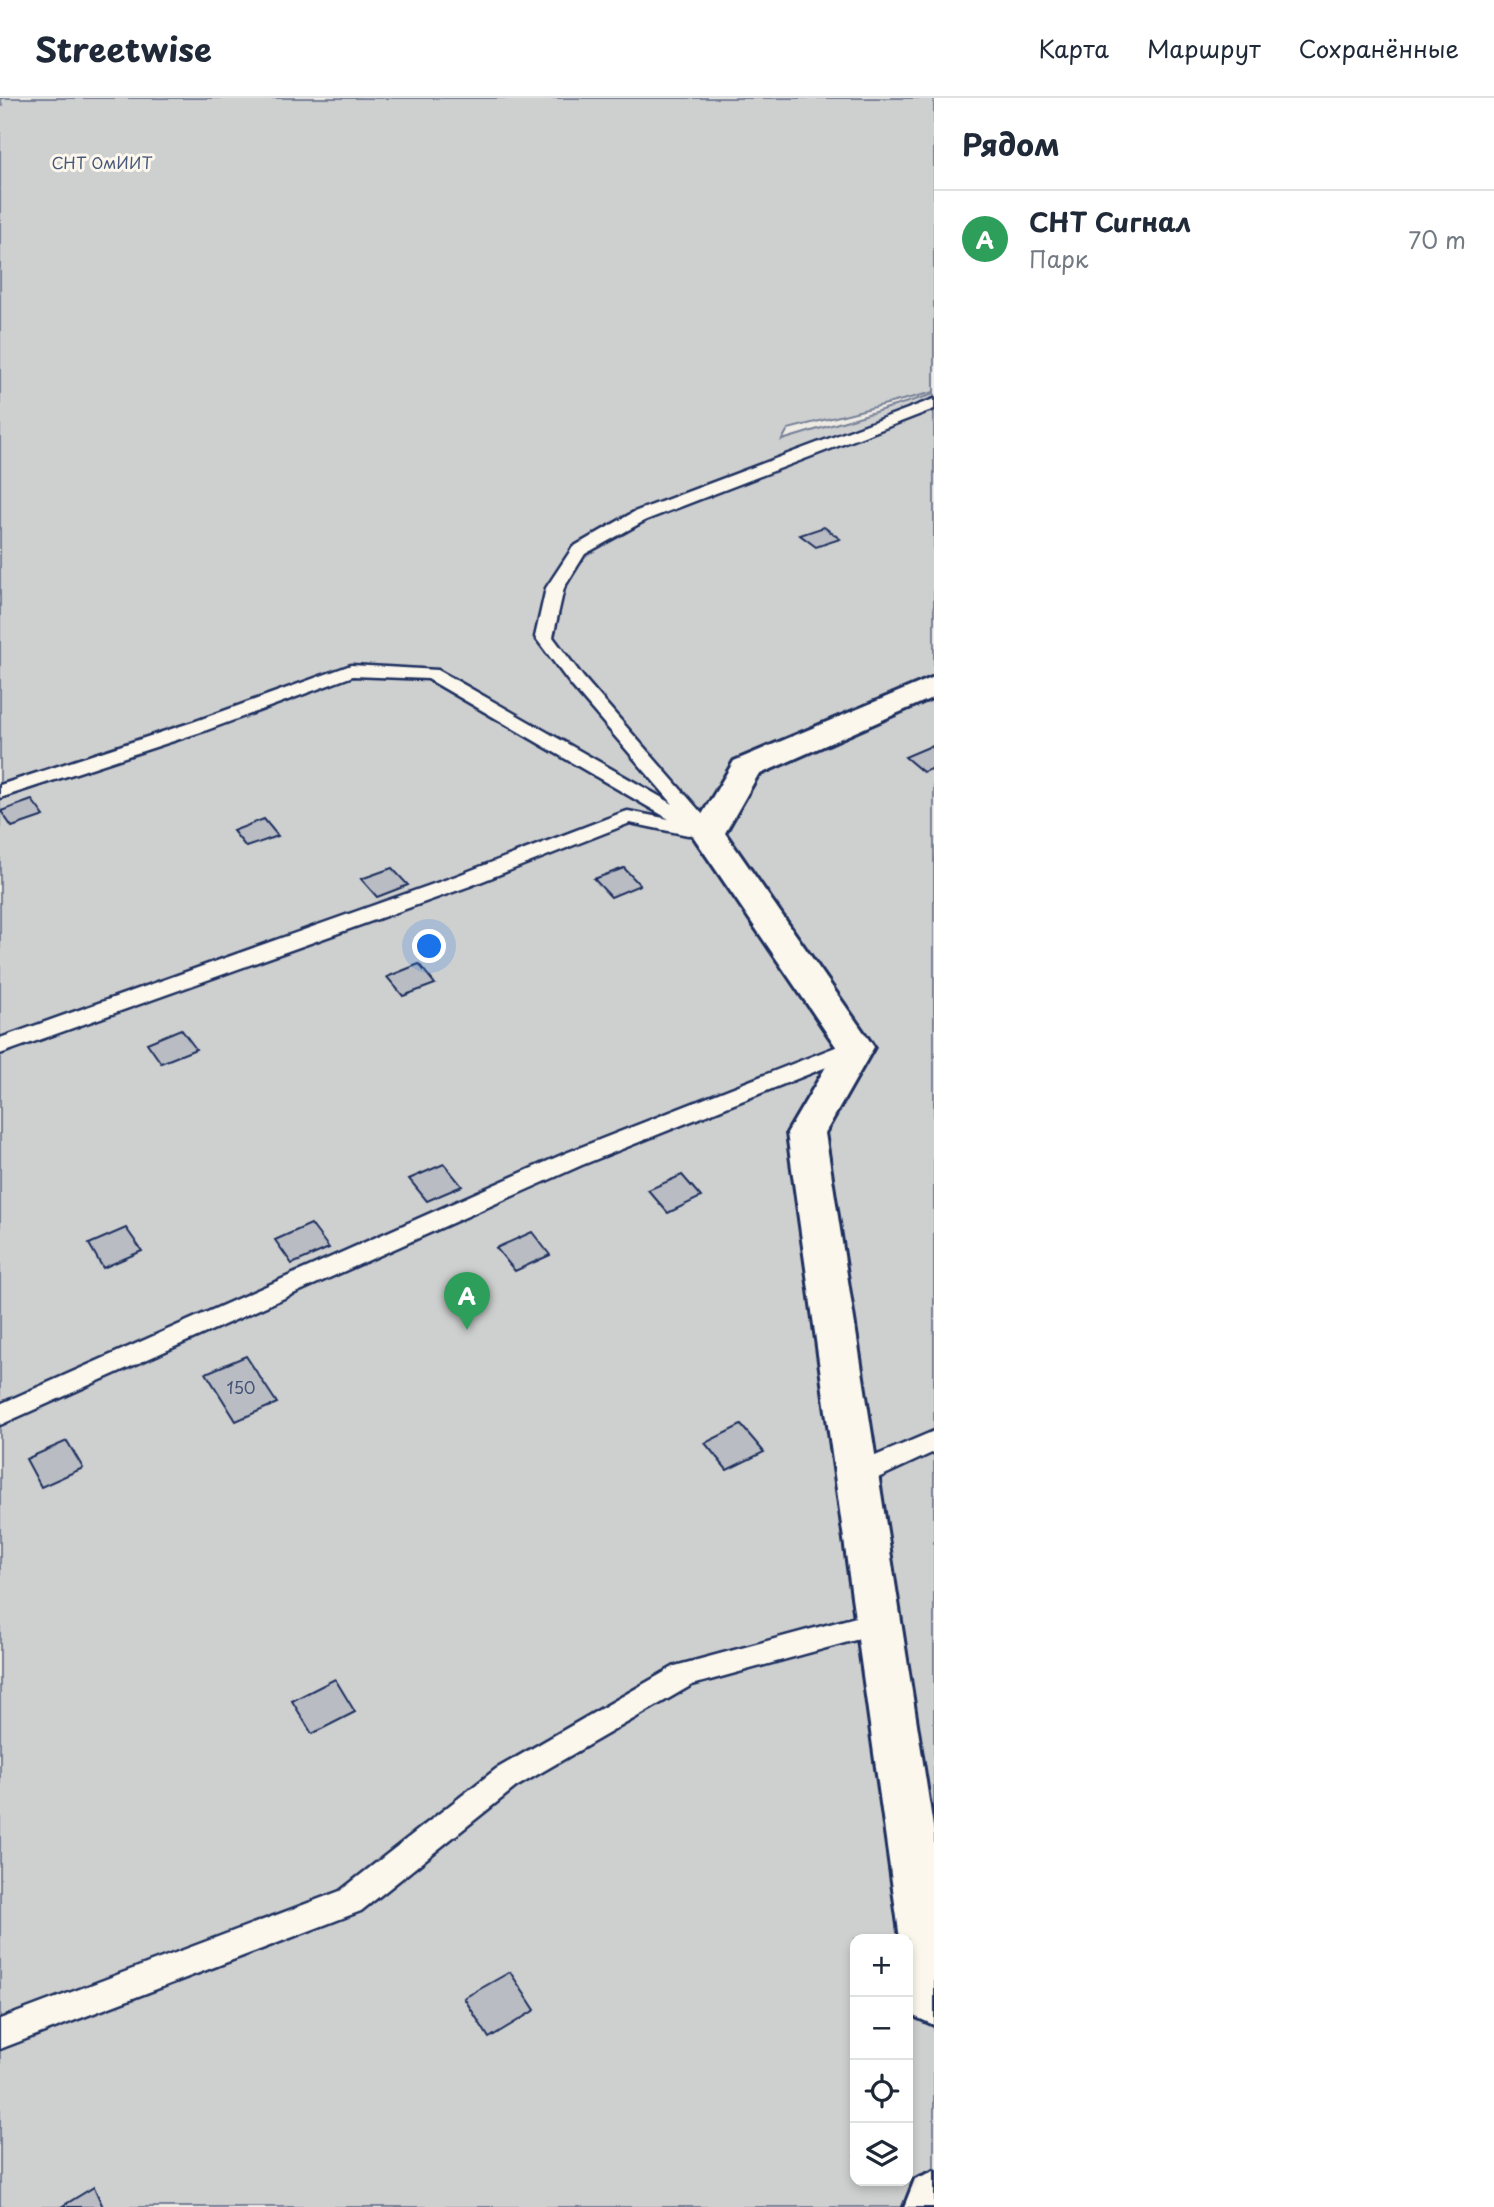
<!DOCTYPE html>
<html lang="ru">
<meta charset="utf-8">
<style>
body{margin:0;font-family:"Playpen Sans",sans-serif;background:#f6f6f7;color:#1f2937}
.controls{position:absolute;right:21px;bottom:21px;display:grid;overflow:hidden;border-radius:14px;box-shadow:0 4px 10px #0003}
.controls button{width:63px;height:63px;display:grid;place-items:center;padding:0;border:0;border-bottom:2px solid #e0e1e3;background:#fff;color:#1f2937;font:35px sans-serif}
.you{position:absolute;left:430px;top:849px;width:24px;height:24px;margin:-18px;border:5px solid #fff;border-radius:50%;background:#1a73e8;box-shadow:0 0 0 10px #1a73e833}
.badge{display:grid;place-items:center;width:46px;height:46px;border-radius:50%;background:#1a73e8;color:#fff;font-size:23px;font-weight:700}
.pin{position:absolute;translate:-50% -58px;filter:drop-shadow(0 2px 4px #0008)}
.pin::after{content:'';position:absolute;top:37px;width:24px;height:21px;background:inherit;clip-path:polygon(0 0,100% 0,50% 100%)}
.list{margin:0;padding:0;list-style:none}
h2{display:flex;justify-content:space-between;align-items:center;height:91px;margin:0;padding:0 28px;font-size:30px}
h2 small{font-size:23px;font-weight:400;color:#747a83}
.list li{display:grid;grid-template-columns:46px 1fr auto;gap:21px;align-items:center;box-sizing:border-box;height:98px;padding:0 28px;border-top:2px solid #e0e1e3}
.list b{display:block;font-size:26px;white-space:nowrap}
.list p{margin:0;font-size:23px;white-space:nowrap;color:#747a83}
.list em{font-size:23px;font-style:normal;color:#747a83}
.icon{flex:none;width:38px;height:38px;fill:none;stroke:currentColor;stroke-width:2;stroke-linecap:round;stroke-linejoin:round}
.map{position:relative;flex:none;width:934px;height:2109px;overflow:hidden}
header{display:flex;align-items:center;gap:42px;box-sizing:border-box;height:98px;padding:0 35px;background:#fff;border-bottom:2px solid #e0e1e3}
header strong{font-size:33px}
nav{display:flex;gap:38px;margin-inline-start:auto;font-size:24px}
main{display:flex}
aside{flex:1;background:#fff}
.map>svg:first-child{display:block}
.green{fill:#cecfcf;stroke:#747f96;stroke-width:2;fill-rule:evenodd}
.building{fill:#b9bcc3;stroke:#1b2f5e;stroke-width:2}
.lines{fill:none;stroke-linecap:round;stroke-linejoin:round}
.lane-casing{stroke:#1b2f5e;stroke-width:5}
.street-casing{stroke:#1b2f5e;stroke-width:6}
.lane{fill:#fbf7ec;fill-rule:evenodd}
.street{fill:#fbf7ec;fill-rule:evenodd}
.labels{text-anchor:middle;stroke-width:6;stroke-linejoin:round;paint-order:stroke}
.far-park-label{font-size:16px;fill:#48577a;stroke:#fbf7ec}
.number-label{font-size:16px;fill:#425277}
</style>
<header>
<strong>Streetwise</strong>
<nav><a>Карта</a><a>Маршрут</a><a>Сохранённые</a></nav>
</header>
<main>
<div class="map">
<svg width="934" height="2109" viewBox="0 0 934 2109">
<rect width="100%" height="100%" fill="#eeebe4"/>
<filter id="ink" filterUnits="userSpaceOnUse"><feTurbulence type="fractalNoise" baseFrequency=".0143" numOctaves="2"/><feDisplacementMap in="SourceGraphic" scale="14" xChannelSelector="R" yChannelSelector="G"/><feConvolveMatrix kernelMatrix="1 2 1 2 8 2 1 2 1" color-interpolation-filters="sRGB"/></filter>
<g filter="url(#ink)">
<path class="green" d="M0,0H934V294L788,331L782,342L934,296V2109H0V8L2,7ZM855,1841H908V2083H855Z"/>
<path class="building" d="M824,429L840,441L816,449L800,437Z
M931,648L934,651V670L923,674L905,659Z
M32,702L44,718L12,729L1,713Z
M264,721L278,738L246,749L233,733Z
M392,770L408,787L377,799L361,781Z
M624,770L640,787L611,799L594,781Z
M419,866L435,886L403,898L387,879Z
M181,931L196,951L161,965L147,945Z
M444,1066L462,1088L427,1103L409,1081Z
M682,1077L701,1099L668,1115L648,1092Z
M311,1126L329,1150L292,1166L275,1142Z
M126,1130L142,1153L103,1170L89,1146Z
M532,1134L550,1157L515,1173L496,1150Z
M246,1258L277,1305L236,1323L206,1275Z
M741,1327L764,1354L727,1372L705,1345Z
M67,1343L83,1370L41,1389L26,1361Z
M335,1581L355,1614L312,1636L292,1603Z
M510,1874L535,1912L489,1940L464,1900Z
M94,2089L103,2109H61Z"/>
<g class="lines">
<defs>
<path id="lane" d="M934,301V311L646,422L585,456L564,490L553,539L583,579L704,718L707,722L705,725L718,735L715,739C704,742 698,735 688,737L630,725L470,788L0,956V940L456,778L621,715L628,713L669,721L428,581L353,578L207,632L0,700V687L193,624L351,567L438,572L673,706L571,587L535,539L546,490L573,449L634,414Z
M856,941L864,944L867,949L864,954L582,1067L0,1327V1306L566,1055Z
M934,1333V1354L865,1386L856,1389L847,1386L843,1378L847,1370Z
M878,1513L888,1517L892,1525L888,1533L692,1587L516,1689L361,1813L0,1951V1921L340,1793L496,1671L675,1568Z"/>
<path id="street" d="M934,579V599L758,677L725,735L874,949L825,1035L934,1735V1927L916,1919L908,1899V1841H900L787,1035L837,950L691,735L734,663Z
M934,2073V2109H904L915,2081Z"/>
</defs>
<use href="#lane" class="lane-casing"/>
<use href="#street" class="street-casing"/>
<use href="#lane" class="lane"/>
<use href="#street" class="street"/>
</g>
</g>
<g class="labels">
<g class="far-park-label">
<text x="102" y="71">СНТ ОмИИТ</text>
</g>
<g class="number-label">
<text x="241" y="1296">150</text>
</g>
</g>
</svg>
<div class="controls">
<button>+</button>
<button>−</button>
<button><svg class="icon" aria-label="locate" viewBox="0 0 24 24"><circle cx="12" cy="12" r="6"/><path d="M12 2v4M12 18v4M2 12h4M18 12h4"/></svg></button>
<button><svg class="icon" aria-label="layers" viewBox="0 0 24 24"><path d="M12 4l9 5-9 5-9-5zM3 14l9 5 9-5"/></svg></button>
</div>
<div class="you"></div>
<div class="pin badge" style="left:467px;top:1232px;background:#2e9e5b">A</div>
</div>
<aside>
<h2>Рядом<small></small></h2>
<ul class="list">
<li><span class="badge" style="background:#2e9e5b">A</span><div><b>СНТ Сигнал</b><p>Парк</p></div><em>70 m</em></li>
</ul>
</aside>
</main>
